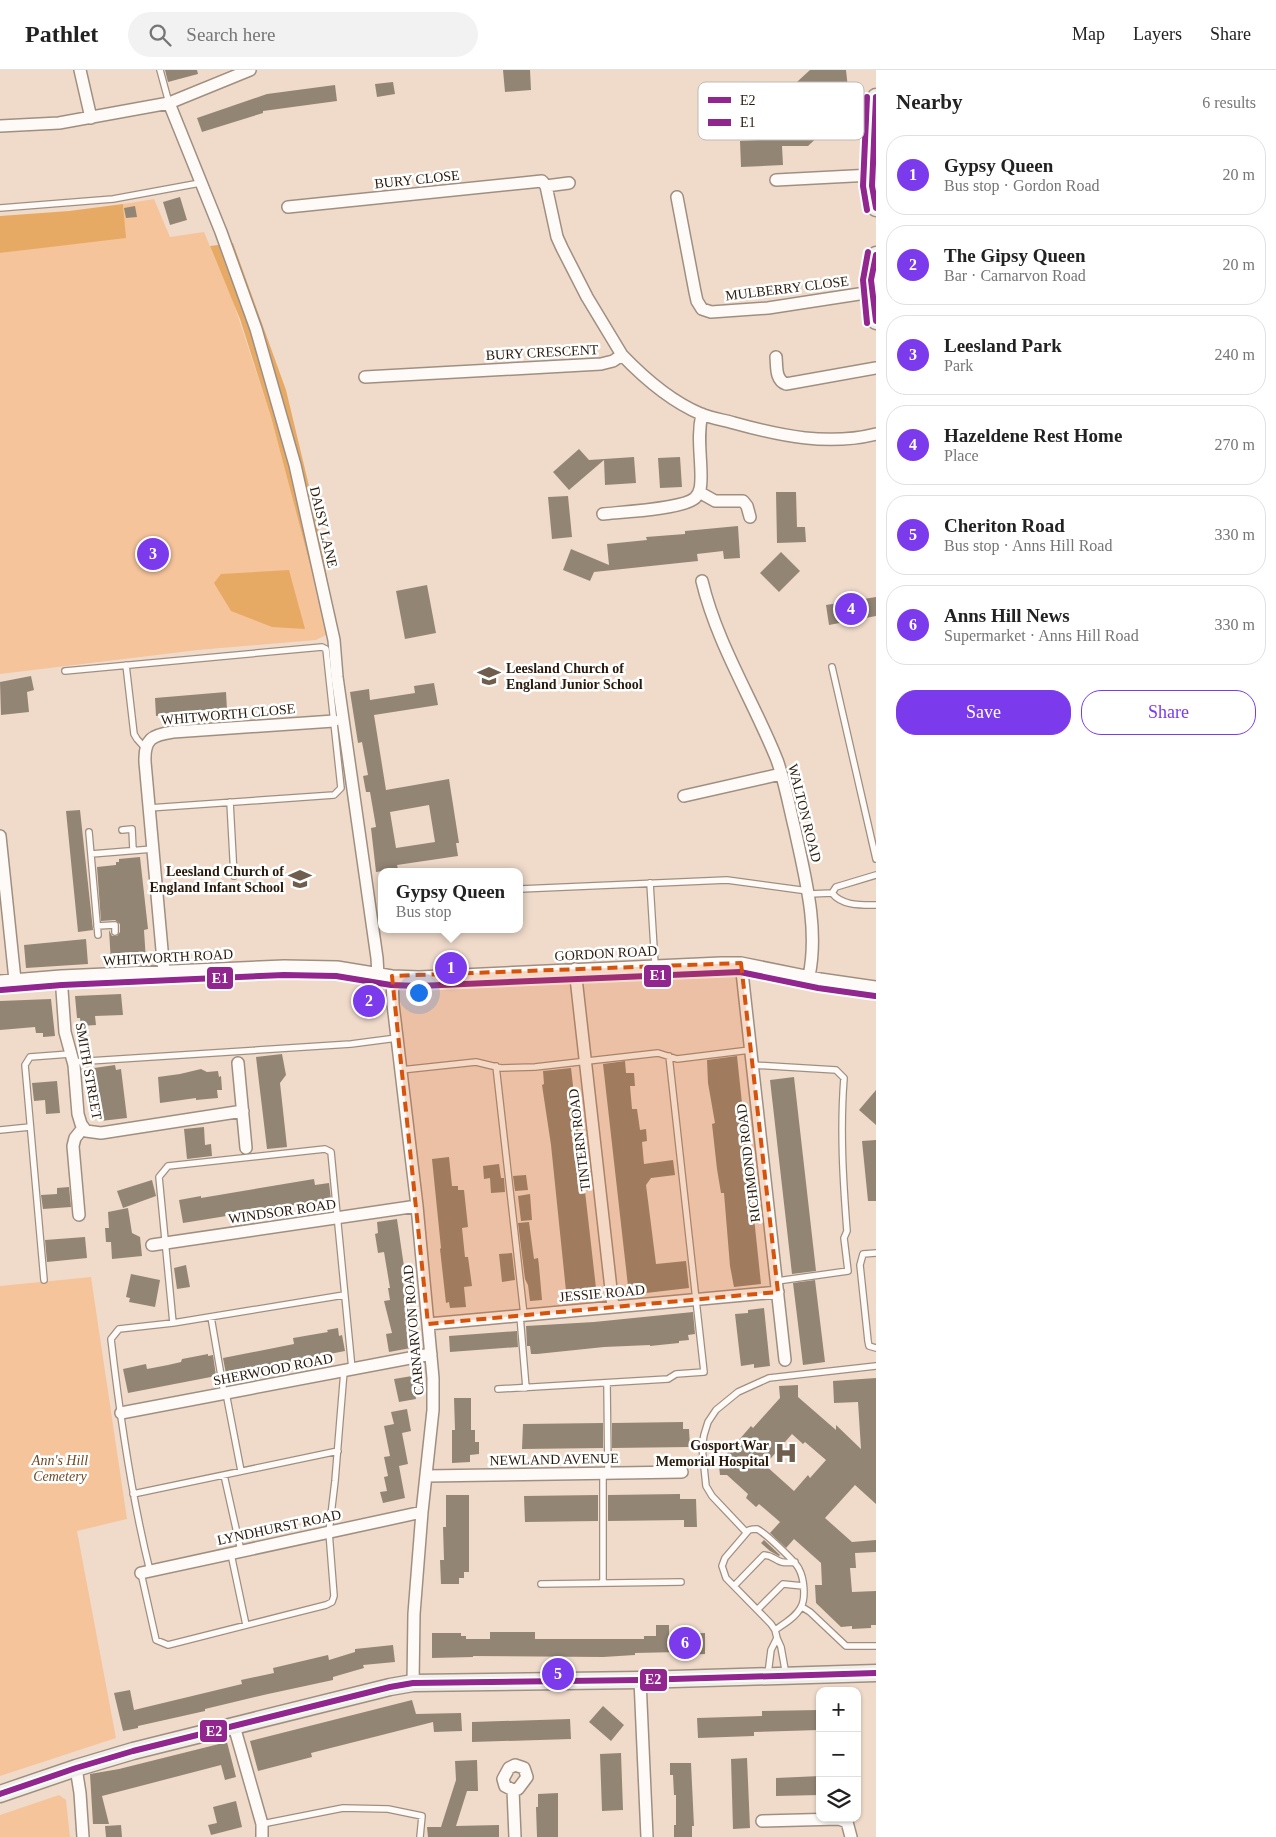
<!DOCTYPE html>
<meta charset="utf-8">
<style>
body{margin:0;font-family:"Times New Roman",serif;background:#f2f2f2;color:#222}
.controls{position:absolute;right:15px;bottom:15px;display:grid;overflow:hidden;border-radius:10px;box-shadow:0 1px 4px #0004}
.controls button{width:45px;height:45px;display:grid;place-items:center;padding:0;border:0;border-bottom:1px solid #e0e0e0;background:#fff;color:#222;font:25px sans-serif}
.you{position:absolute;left:418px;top:922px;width:18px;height:18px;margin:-12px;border:4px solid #fff;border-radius:50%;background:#1a73e8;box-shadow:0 0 0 8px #1a73e833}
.badge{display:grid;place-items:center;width:32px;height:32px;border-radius:50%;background:#7c3aed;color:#fff;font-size:16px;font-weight:700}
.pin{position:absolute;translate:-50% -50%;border:2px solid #fff;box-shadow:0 1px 5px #0006}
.popup{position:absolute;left:378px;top:798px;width:145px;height:65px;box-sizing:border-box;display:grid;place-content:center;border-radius:10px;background:#fff;filter:drop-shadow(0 1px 4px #0005);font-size:16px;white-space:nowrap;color:#767676}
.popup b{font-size:19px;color:#222}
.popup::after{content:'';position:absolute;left:50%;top:100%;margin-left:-10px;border:10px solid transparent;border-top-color:#fff}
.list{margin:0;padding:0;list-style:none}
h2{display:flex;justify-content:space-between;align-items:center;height:65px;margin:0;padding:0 20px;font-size:21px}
h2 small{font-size:16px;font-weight:400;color:#767676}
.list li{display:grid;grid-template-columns:32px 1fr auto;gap:15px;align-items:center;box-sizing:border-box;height:80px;margin:0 10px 10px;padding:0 10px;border:1px solid #e0e0e0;border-radius:20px}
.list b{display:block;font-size:19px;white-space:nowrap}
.list p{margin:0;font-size:16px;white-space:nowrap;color:#767676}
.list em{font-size:16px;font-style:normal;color:#767676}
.actions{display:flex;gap:10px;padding:15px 20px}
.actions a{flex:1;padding:11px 0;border:1px solid #7c3aed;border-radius:20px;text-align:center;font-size:18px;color:#7c3aed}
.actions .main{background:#7c3aed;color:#fff}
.icon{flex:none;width:28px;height:28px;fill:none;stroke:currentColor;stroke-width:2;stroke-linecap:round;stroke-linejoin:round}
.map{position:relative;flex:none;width:876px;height:1767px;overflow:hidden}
header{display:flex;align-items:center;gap:30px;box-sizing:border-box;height:70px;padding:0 25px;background:#fff;border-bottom:1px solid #e0e0e0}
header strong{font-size:24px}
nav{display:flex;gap:28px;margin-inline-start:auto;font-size:18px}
.search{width:350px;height:45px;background:#f2f2f2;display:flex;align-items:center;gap:12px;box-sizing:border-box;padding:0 18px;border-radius:28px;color:#767676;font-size:19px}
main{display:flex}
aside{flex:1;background:#fff}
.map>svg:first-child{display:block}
.green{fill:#f5c49b}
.forest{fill:#e7aa65}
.building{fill:#938574;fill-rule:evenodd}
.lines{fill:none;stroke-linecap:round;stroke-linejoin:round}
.lane-casing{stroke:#a08f81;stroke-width:8}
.street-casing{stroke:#a08f81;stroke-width:14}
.secondary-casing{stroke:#a08f81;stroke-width:19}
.lane{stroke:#fdfaf7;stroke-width:5.5}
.street{stroke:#fdfaf7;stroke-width:11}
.secondary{stroke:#f0eee8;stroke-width:16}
.bus-1-casing{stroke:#fff;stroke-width:10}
.bus-2-casing{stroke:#fff;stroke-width:10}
.bus-1{stroke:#91268e;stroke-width:6}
.bus-2{stroke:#91268e;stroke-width:6}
.marked{fill:#d5530c;fill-opacity:0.2;stroke:#d5530c;stroke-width:4;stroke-dasharray:10 6;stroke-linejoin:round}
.labels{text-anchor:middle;stroke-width:5;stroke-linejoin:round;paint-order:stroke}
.street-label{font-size:14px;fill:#2a1a0b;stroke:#fff}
.poi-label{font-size:14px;font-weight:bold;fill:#2a1a0b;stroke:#fff;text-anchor:end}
.park-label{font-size:14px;font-style:italic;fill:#6f4823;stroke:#fff}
.key{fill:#fff;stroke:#bfbab6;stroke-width:1}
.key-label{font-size:14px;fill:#2a1a0b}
.line-badge{stroke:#fff;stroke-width:2}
.badge-label{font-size:14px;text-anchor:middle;font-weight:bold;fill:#fff}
</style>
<header>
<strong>Pathlet</strong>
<div class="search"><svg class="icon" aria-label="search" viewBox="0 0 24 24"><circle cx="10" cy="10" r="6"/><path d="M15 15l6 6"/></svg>Search here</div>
<nav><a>Map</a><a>Layers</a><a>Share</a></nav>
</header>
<main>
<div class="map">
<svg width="876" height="1767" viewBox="0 0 876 1767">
<rect width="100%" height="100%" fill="#f0dbcb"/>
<path class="green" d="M154,129L170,167L204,162L234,234L271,347L314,510L326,565L316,570L198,580L0,604V183L31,179L124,143L123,134Z
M91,1207L127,1449L77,1461L116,1668L0,1706V1216Z
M59,1725L66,1730L70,1767H0V1745Z"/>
<path class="forest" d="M123,134L126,168L0,183V146L69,141Z
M233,173L286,320L315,441L337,563L326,565L314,510L271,347L240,249L210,176Z
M289,500L305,559L272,557L231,541L214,513L221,504Z"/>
<path class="building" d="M165,0H197L198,4L168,12Z
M503,0H530L531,20L505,22Z
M810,0H846L848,18L828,20V25L806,45L833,46V63H822L808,76H782L783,95L741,97L740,71L776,69L779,38L774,33Z
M393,12L395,24L377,27L375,14Z
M335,15L337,31L263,41V43L202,62L197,48L267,24Z
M180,127L187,150L170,155L163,132Z
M135,136L137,147L126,148L124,138Z
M579,379L589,390L634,387L636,413L605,415L604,390L569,420L553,402Z
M680,387L682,417L660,418L658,388Z
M776,422H796L797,457H805L806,472L777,473Z
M568,426L572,467L552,469L548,427Z
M738,456L740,488L724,489L723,481L697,484L698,491L594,502L590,511L563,500L571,479L609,495L607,474L647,470L646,467L685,464V461Z
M781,482L800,501L779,522L760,503Z
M427,515L436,563L405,569L396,521Z
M876,527V546L829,555L826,535Z
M31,606L34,620L27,622L29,642L1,645L0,612Z
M434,613L438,635L374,645L386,720L449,709L459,773H456L458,786L397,795L398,799L376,802L371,758L376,757L370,722H366L363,706L368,705L362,672L358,673L350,622L369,619L370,630L415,623L414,616ZM429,735L435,772L396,778L390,742Z
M226,622L227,640L156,646L155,628Z
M80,740L93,860L78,862L66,741Z
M140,787L148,859L144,860L146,891L111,893L109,860L112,866H117L120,862V854L115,850L101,851L97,797L116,795V792H119V789Z
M86,869L88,894L26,898L24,875Z
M121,924L123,945L95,946L96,955L81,956L80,948H77L75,926Z
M51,929L55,966L43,967V963H36L35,957L0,960V931Z
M282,984L286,1005L280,1013L287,1077L267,1079L256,987Z
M737,986L761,1214L734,1217L730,1196L724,1123H721L717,1099L712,1054L715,1053L708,1013L707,990Z
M625,991L626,1003H634L635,1016H630L632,1039H637L640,1060L646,1059L647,1071L642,1072L644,1094L673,1090L675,1105L651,1108L646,1115L656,1194L686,1191L689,1218L629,1225L603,994Z
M115,995L116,1000L121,999L127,1048L101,1051L97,1010H96L94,998Z
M571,998L597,1227L580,1229V1225H573V1220L566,1221L551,1075L542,1015L544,1014L543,1001Z
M201,999L207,1002L218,1001L219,1007L221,1006L222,1020H217L218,1028L196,1030V1028L160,1033L158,1007L180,1004Z
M794,1007L816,1201L792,1204L770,1010Z
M57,1011L60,1043L46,1044L45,1030L34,1031L32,1013Z
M876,1020V1055L859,1040Z
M204,1057L205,1075L211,1074L212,1086L187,1089L184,1059Z
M876,1070V1131H868L862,1071Z
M449,1087L452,1116H458V1120H464L468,1157L462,1158L465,1187H468L472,1216L464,1217L466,1237L450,1238L449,1232L446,1233L440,1179L441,1178L432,1089Z
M499,1094L501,1108H504L505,1122L491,1123L490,1108L484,1109L483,1096Z
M526,1105L528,1120L515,1121L513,1106Z
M314,1109L315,1115L329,1113L331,1129L183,1153L179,1130L201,1126V1128Z
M152,1110L156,1126L123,1138L117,1121Z
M69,1117L71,1137L43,1139L41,1125L57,1124V1118Z
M530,1124L532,1150L521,1151L518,1126Z
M128,1138L132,1163L140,1167L142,1186L112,1189L111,1172H106L105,1158H109L108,1142Z
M397,1149L406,1210H403L406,1240L412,1272H410L411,1278L389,1282L386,1264L392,1263L384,1231L390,1230L388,1218H390L384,1182L378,1183L375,1164L378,1163L377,1152Z
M529,1152L534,1189L538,1188L539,1196L542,1230L530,1231L528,1215L525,1209L518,1153Z
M85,1167L87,1188L47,1192L45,1170Z
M512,1183L515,1210L502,1212L499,1184Z
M186,1195L190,1217L177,1219L174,1198Z
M131,1204L160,1210L155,1237L129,1232L130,1228L126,1227Z
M815,1210L825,1292L803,1295L793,1213Z
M764,1238L770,1296L754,1298V1294L741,1296L735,1244L748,1243V1240Z
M693,1242L695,1264L688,1265L689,1270L679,1271V1273L650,1276V1275L604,1277L537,1284H531L530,1276H527L526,1256L594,1252Z
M338,1258L339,1266L342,1265L345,1281L226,1304L223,1288L294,1274L293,1268L328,1262L327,1260Z
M517,1261L518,1277L450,1282L449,1266Z
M208,1284V1286L213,1285L216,1306L128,1323L123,1299L146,1294L147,1299L168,1295L181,1292L182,1289Z
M412,1306L416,1329L399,1332L394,1309Z
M876,1308V1434L855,1415L825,1448L852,1472L876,1470V1482L855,1483L856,1498H850L852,1522L876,1521V1555H871V1558L852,1559V1556L841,1557L816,1533L815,1515H822L821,1493L794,1469L786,1478L770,1463L780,1452L759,1434L756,1437L746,1428L748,1424L727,1405H720L718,1387L725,1386L751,1356L753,1358L780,1328L779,1316L798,1315V1327L836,1360V1355L861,1379L858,1332L834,1333L833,1311ZM792,1364L803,1374L805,1372L826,1390L810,1408L808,1405L794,1421L765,1395Z
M454,1328H471V1360H475V1372H479V1384L470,1385V1392L452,1393V1360H455Z
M407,1339L411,1361L402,1363L408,1394L399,1396L405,1428L383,1433L380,1422L387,1421L384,1407L388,1406L384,1387L390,1386L384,1356L394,1354L391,1342Z
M683,1352V1359H689L690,1377L612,1378V1353Z
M603,1353V1378L522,1379L523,1354Z
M680,1424V1429H696L697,1457H684V1450L608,1451V1425Z
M446,1425H469V1502H464V1508H459V1514H441L440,1490H444L443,1457H446Z
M598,1425V1451L525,1452L524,1426Z
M764,1470L780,1485L779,1486L770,1481L761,1473Z
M656,1555H669V1564L705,1563V1584L679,1585V1582L635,1583V1585L603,1587L473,1586V1587L432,1588V1563H461V1566H466V1569H490V1562H535V1569H644V1566H656Z
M393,1575L395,1592L363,1595L364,1598L333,1607V1610L268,1624L205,1639V1641L138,1656V1658L123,1661L114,1623L130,1620L134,1640L242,1614L241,1610L274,1603L273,1598L328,1585L329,1590L355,1582V1579Z
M412,1630L416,1644L461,1643L462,1661L434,1662L433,1652L311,1683L312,1687L258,1701L250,1671Z
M603,1636L624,1655L611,1671L589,1652Z
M819,1640V1660L754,1662V1666L698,1668L697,1648L762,1646V1641Z
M570,1649L571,1669L472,1672V1652Z
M227,1672L236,1707L225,1710L221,1695L102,1726L109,1754H93L90,1704L119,1699Z
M621,1683L623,1740L602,1741L600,1684Z
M747,1688L750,1758L733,1759L731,1689Z
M477,1690L478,1721H467L456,1756L499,1755V1767H428L427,1757H441L456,1710L455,1691Z
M670,1693H691L694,1756H692V1767H674V1755H676V1725H674L673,1705H670Z
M820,1706V1725L776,1726V1708Z
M558,1723V1767H537L536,1737H538V1724Z
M236,1731L242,1757L211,1765L208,1755L217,1753L213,1737Z
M121,1755L122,1767H106L105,1756Z"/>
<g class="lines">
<defs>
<path id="lane" d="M160,0L169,33
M0,138L113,129L200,113
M126,595L134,664L137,669L145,678
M832,597L876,789
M65,601L322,577L326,579L341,718L334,725L149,738
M230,732L234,806
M122,760L132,759L133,780
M89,762L98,865
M91,784L153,779
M650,813L655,895
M520,819L727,810L808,821
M832,823L836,817L876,805
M832,823C842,836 861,835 876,835
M809,824L832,823
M97,856L115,855V862
M73,992L351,974L397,968
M752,995L836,1000L844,1008C840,1060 843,1110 847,1161L844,1168L848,1201L777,1211
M496,996L524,1245
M401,1000L476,992L501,998L535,997L658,983L677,989L750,980
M0,1060L30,1057
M876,1183L863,1184L860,1195L868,1271L869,1276L876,1278
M44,1210L25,995L30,987L70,984
M520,1246L526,1318
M211,1247L224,1323
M173,1253L159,1107L168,1096L325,1079L331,1082L352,1299
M607,1313L608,1403
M498,1319L668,1309L676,1304L704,1302L669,986
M226,1323L241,1401
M603,1403V1513
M224,1405L241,1481
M133,1424L338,1381
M746,1462L712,1426L706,1416L702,1377L704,1365L708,1352L716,1340L738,1322L769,1308L876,1296
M231,1484L246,1555
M150,1501C131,1425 120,1347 111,1269L119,1259L173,1253L344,1225
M141,1503L156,1570L168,1575L326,1535L332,1532L334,1526L329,1462L335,1411L344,1301
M541,1514L681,1512
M734,1516L764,1485C778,1486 774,1495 795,1492
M802,1537L810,1542L846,1576H876
M758,1539L783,1514L803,1516
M775,1560C784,1554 796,1547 801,1537C806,1528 804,1508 799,1499C796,1492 764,1462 757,1459C754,1459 752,1459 749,1460L725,1488L722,1496L726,1508L771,1554L775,1560L777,1568
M768,1604L771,1580L777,1568L781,1577L786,1605
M262,1754L343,1738L388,1739L422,1746L420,1767"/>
<path id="street" d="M80,0L91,48
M169,33L221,162L256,259L295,395L334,570L337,607L377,888L378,905
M0,56L59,53L169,33L250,0
M776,110L872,105
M546,116L569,113
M677,127L695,222L697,231L702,239L711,242L768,238L872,222
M288,137L542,111L546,116L557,167L562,178L587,227L622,285
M776,287C777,296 775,310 786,314L876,298
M365,307L601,294L613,291L622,285C645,309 670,331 701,344C711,348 723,350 734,353C781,366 828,376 876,364
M699,422L715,431H743L747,436L750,447
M603,444C622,442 683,439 695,428C701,422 701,414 701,406C701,385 697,365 702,344
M702,511C717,574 753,630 777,690C785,712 789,736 795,760C805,807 819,858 809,906
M684,726L781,704
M0,766L15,910
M741,893L785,1290
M575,899L613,1237
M164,902L145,692C144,669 152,665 173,662L334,651
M61,906L65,962L74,995L78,1044L81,1054L86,1061L101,1063L243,1041
M392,906L393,934L417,1136L433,1308V1340L422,1442L414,1544L413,1613
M0,911L61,906L284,896L337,897L392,906L419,907L721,893H741L820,909L876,917
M238,993L246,1078
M79,1145L73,1076L75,1068L83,1058
M152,1175L417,1136
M428,1254L778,1222
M121,1343L431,1284
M426,1406L682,1402
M141,1503L422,1442
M640,1610L647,1767
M234,1656L262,1754V1767
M515,1695L524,1698L527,1707L518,1719L513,1720L505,1716L503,1709L509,1698Z
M76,1698L80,1723L83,1767
M513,1720L515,1767
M762,1751L839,1749L847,1752L851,1767"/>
<path id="secondary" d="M876,27L872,116L876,138
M876,185C868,206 872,230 876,251
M0,1724L76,1698L133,1681L390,1617L413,1613L640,1610L876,1603"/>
</defs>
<use href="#lane" class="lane-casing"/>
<use href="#street" class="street-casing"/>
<use href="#secondary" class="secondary-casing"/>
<use href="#lane" class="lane"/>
<use href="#street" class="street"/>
<use href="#secondary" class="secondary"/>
<defs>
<path id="bus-1" d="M876,27L872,116L876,138
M876,185L871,210L876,251
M0,1724L76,1698L133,1681L390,1617L413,1613L640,1610L876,1603"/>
<path id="bus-2" d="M867,27L863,116L867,140
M867,253L863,210L868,182
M1,920L62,915L284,905L336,906L391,915L419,916L740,902L818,918L875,926"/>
</defs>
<use href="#bus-1" class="bus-1-casing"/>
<use href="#bus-2" class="bus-2-casing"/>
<use href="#bus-1" class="bus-1"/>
<use href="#bus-2" class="bus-2"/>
</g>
<path class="marked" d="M741,893L778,1222L428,1254L392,906Z"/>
<defs>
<symbol id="school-bare" viewBox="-9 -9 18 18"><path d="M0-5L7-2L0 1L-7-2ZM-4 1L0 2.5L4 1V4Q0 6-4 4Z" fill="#6f5e4e" stroke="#fff" stroke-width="2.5" paint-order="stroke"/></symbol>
<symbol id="hospital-bare" viewBox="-9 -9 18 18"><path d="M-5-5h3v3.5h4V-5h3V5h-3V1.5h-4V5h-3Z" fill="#6f5e4e" stroke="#fff" stroke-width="2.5" paint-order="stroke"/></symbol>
</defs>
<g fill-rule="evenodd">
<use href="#school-bare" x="473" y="590" width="32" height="32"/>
<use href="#school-bare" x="284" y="793" width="32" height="32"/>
<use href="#hospital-bare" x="770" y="1367" width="32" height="32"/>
</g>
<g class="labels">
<g class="street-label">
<text transform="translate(417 109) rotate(-6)" y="5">BURY CLOSE</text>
<text transform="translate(787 218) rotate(-7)" y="5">MULBERRY CLOSE</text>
<text transform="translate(542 282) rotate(-3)" y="5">BURY CRESCENT</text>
<text transform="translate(324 457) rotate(77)" y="5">DAISY LANE</text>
<text transform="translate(228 644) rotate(-5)" y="5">WHITWORTH CLOSE</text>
<text transform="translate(805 743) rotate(76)" y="5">WALTON ROAD</text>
<text transform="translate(606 883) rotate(-3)" y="5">GORDON ROAD</text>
<text transform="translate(168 887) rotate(-3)" y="5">WHITWORTH ROAD</text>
<text transform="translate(89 1001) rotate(80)" y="5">SMITH STREET</text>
<text transform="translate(579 1070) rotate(-97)" y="5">TINTERN ROAD</text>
<text transform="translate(748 1093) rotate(-97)" y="5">RICHMOND ROAD</text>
<text transform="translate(282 1141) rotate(-8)" y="5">WINDSOR ROAD</text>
<text transform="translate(602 1223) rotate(-5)" y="5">JESSIE ROAD</text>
<text transform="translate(413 1260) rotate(-95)" y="5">CARNARVON ROAD</text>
<text transform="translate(273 1299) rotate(-11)" y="5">SHERWOOD ROAD</text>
<text transform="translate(554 1389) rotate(-1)" y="5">NEWLAND AVENUE</text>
<text transform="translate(279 1457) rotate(-12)" y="5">LYNDHURST ROAD</text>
</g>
<g class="poi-label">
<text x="506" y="603" text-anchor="start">Leesland Church of<tspan x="506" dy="16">England Junior School</tspan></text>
<text x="284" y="806">Leesland Church of<tspan x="284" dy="16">England Infant School</tspan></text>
<text x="769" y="1380">Gosport War<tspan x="769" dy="16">Memorial Hospital</tspan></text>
</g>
<g class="park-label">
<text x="60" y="1395">Ann's Hill<tspan x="60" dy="16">Cemetery</tspan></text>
</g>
</g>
<rect x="698" y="12" width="166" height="58" rx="8" class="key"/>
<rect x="708" y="27" width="23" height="6" fill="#91268e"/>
<rect x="708" y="49" width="23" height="7" fill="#91268e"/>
<g class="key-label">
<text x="740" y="35">E2</text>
<text x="740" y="57">E1</text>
</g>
<g class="line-badge">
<rect x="643" y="894" width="29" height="24" rx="5" fill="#91268e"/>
<rect x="206" y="896" width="28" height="24" rx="5" fill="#91268e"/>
<rect x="639" y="1598" width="29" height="24" rx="5" fill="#91268e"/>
<rect x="199" y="1649" width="29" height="24" rx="5" fill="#91268e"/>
</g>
<g class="badge-label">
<text x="658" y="910">E1</text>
<text x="220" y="913">E1</text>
<text x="653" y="1614">E2</text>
<text x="214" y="1666">E2</text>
</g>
</svg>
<div class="controls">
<button>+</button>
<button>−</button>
<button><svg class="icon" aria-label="layers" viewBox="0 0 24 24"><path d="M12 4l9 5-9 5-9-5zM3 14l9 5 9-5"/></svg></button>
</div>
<div class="you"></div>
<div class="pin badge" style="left:451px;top:898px">1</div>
<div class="popup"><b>Gypsy Queen</b>Bus stop</div>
<div class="pin badge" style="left:369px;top:931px">2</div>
<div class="pin badge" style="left:153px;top:484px">3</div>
<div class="pin badge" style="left:851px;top:539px">4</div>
<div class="pin badge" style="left:558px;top:1604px">5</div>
<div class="pin badge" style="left:685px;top:1573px">6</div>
</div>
<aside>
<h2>Nearby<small>6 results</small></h2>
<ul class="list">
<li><span class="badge">1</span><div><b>Gypsy Queen</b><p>Bus stop · Gordon Road</p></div><em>20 m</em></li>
<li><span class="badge">2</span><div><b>The Gipsy Queen</b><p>Bar · Carnarvon Road</p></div><em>20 m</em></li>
<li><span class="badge">3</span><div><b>Leesland Park</b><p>Park</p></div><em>240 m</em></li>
<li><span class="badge">4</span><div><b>Hazeldene Rest Home</b><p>Place</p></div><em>270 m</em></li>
<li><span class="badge">5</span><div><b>Cheriton Road</b><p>Bus stop · Anns Hill Road</p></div><em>330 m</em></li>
<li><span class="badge">6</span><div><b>Anns Hill News</b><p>Supermarket · Anns Hill Road</p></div><em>330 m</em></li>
</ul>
<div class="actions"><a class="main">Save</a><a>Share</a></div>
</aside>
</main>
